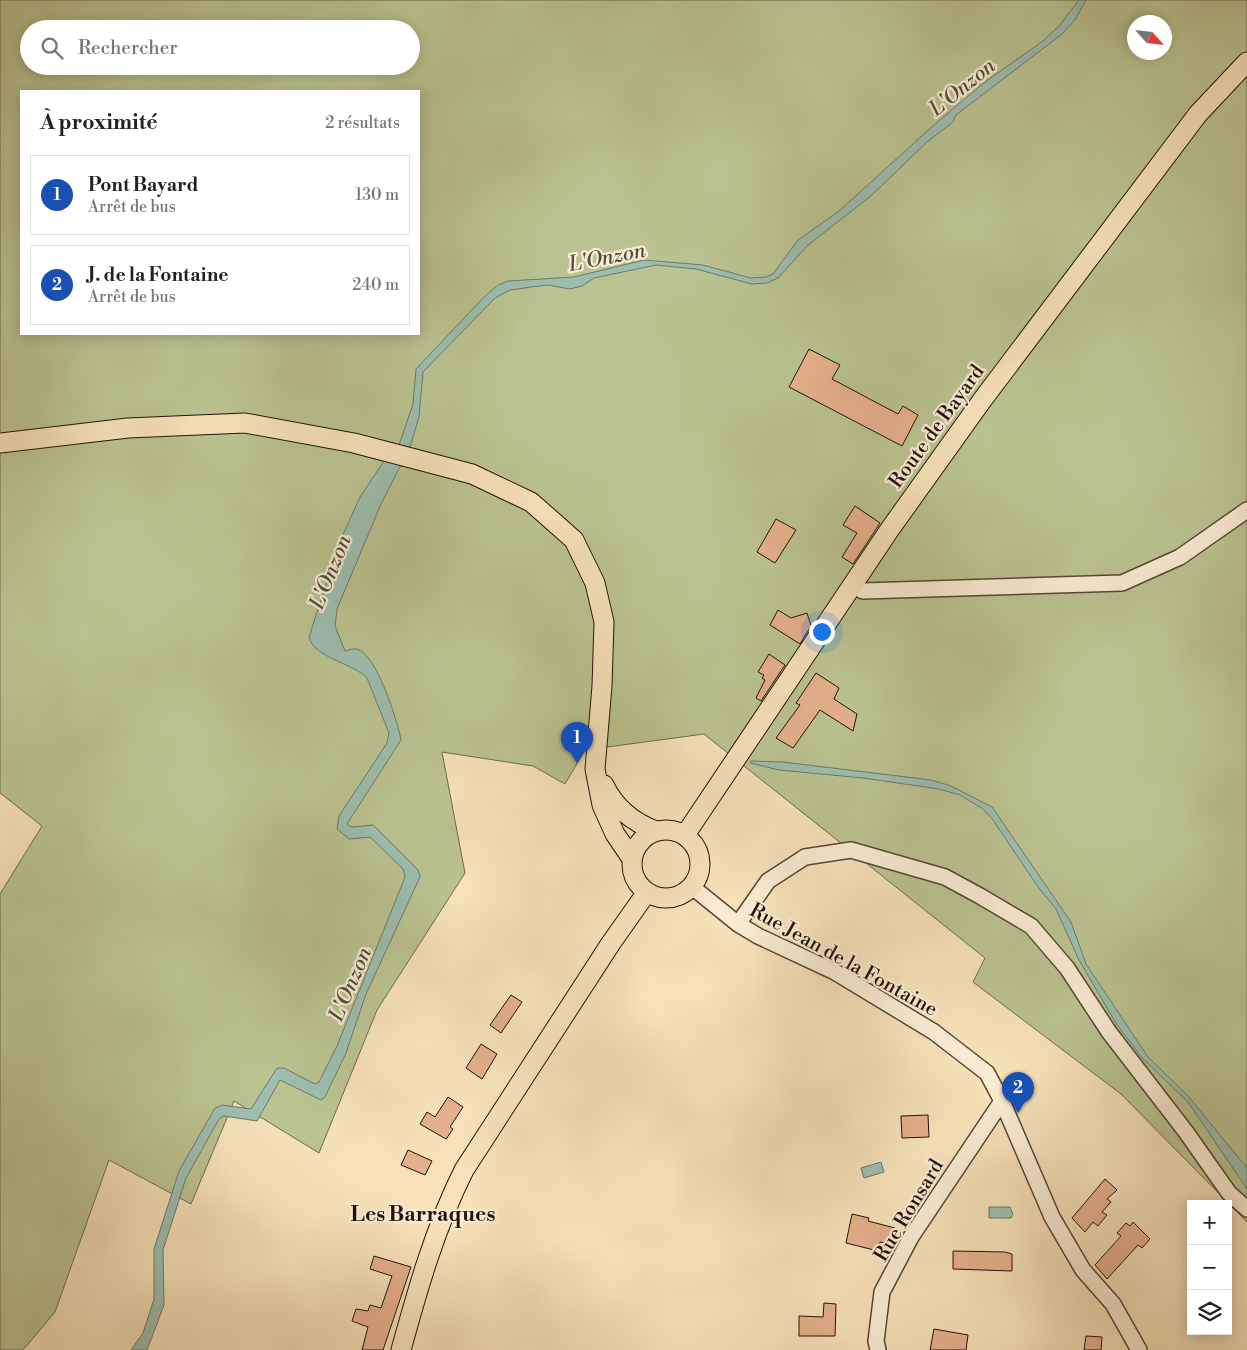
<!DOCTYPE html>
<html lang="fr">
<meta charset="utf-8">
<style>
body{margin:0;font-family:"Libre Bodoni",serif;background:#f2f2f2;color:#202124}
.controls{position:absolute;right:15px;bottom:15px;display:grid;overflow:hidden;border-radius:0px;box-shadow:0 2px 12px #0003}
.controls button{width:45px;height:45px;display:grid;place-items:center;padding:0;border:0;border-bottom:1px solid #e0e0e0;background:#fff;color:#202124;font:25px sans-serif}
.compass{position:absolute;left:1127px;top:15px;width:45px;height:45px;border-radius:50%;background:#fff;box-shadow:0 2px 12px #0003;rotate:117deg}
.you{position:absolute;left:821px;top:631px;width:18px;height:18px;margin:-12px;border:4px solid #fff;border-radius:50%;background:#1a73e8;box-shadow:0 0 0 8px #1a73e833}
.badge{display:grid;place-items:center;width:32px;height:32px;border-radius:50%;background:#0b8043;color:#fff;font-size:16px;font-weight:700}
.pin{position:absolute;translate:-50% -41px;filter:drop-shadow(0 1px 2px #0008)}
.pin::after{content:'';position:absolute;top:26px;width:18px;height:15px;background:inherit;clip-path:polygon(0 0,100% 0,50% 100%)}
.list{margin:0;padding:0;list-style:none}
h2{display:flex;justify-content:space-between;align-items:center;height:65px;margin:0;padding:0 20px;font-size:21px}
h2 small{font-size:16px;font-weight:400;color:#757577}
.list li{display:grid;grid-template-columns:32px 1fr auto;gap:15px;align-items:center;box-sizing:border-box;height:80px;margin:0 10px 10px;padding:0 10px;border:1px solid #e0e0e0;border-radius:0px}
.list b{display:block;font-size:19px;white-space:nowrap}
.list p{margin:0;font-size:16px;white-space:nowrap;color:#757577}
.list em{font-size:16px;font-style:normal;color:#757577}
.icon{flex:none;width:28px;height:28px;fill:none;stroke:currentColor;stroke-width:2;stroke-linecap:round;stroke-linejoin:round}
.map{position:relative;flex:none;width:1247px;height:1350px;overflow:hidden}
.search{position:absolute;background:#fff;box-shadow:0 2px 12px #0003;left:20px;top:20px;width:400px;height:55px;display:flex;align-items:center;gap:12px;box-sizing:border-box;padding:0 18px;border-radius:28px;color:#757577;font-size:19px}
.panel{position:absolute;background:#fff;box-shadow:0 2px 12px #0003;left:20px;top:90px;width:400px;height:245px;border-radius:0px}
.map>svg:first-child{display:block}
.green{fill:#bac391;stroke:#6e6a4c;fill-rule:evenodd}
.water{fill:#9dbeaf;stroke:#6c796c}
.building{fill:#e5b08c;stroke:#221108}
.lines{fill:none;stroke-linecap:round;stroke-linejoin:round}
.minor-casing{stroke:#574534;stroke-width:18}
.major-casing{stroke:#221108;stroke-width:21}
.minor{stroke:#f9ecd2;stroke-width:15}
.major{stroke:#f6e1b9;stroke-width:19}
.labels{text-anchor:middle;stroke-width:4.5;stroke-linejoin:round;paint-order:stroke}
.street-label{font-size:20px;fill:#221108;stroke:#f9ecd2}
.water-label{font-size:21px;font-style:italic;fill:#4d4e42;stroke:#f9ecd2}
.neighbourhood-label{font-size:21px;font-weight:bold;fill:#221108;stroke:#f9ecd2}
</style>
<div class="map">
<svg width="1247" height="1350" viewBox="0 0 1247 1350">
<rect width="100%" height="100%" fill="#f6e1b9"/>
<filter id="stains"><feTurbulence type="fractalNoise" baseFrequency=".004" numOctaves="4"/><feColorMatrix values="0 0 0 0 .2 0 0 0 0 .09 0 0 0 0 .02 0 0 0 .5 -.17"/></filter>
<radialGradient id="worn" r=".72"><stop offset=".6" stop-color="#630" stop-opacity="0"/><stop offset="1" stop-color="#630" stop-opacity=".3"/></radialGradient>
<path class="green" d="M0,0H1247V1222L1121,1094L973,982L985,958L704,734L585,750L565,784L533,766L442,752L465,873L377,1010L319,1153L234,1101L191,1204L109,1160L55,1312L23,1350H0V894L42,826L0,793ZM1134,22H1164V52H1134ZM29,29H411V66H29ZM21,91H419V334H21Z"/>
<path class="water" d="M1079,0H1086L1075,20L1062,34L956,115L953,122L927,142L872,195L807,246L778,278L767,283L752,284L696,269L656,265L594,278L582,286L570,289L548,285L531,287L510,290L495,298L423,372L419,417L410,447L399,445L413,404L416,369L484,297L498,285L508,281L574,277L644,260L703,265L751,278L766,277L773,274L798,240L839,211L935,124L985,82L1043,41L1059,26Z
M386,458L403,461L381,504L337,609L335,626L345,651C349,650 354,648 357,649C376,653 398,722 401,740L347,824L352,827L373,825L418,870L420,877L366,994L346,1053L325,1097L321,1100L280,1080L257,1121L224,1116L219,1119L186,1178L163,1250L164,1305L147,1350H131L143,1333L154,1299V1249L179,1171L215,1108L222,1105L251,1109L277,1068H284L315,1084L319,1082L337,1046L405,877L403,869L370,837L349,839L337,829L339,816L387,743L389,733L367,678C353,663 314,658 309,637L341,539L360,497Z
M751,761L783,762L931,780L951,786L992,807L1071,922L1086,964L1148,1057L1188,1096L1247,1168V1189L1188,1102L1143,1059L1117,1025L1079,960L1056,909L1038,887L993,820L983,809L960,795L939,789L863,778L779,770L750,763Z
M881,1162L884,1172L864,1178L861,1168Z
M989,1207H1010L1013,1214L1011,1218H989Z"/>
<path class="building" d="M809,349L840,365L832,379L898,414L903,406L918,415L902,446L789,387Z
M855,506L880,523L853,564L842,557L857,533L843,525Z
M776,519L796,530L775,563L757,552Z
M778,610L791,618L807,613L811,626L800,644L770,625Z
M769,654L785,665L761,701L756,698L765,680L762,678L764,675L758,672Z
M816,673L839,688L834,699L857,714L853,731L820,710L793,748L776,738L800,705L796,703Z
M511,995L522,1002L501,1033L490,1025Z
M481,1044L497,1054L482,1079L466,1068Z
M448,1097L463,1107L450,1127L453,1129L446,1139L420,1124L427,1112L435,1117Z
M928,1115L929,1137L902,1138L901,1116Z
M408,1150L432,1161L425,1175L401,1165Z
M1105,1179L1117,1190L1107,1199L1111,1202L1102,1212L1107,1215L1098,1226L1093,1222L1085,1232L1072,1218Z
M852,1214L869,1218L868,1221L895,1228L892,1239H890L889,1244L880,1242L878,1251L846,1243Z
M1133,1222L1150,1239L1142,1248L1138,1245L1107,1279L1095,1265L1121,1236L1117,1233L1126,1223L1130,1226Z
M953,1251L1005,1252L1012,1254V1271L953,1269Z
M374,1256L411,1267L383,1350H362L368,1327L352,1321L356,1309L368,1311L370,1305L381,1308L392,1276L370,1269Z
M824,1303L836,1304L835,1336H799V1316L823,1317Z
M934,1329L968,1335L966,1350H930Z
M1086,1336L1102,1337L1101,1350H1084Z"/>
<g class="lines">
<defs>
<path id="minor" d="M852,586L863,591L1122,583L1180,557L1247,510
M691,886L738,924L758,936L835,972L934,1032L987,1073L1002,1101L1052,1217L1083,1270L1113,1304L1139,1350
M738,924L768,881L805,857L851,850L945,877L980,896L1031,926L1067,968L1109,1032L1186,1132L1229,1193L1247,1209
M878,1350L876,1341L882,1292L911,1237L1002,1101"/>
<path id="major" d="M0,443L128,428L245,423L354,443L472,474L531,502L574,540L595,583L604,622L602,686L595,769L602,805L615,834L630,856
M604,785C615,808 632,822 656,831
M632 864a34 34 0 1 1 68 0a34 34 0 1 1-68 0Z
M685,835L890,529L983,399L1198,114L1247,62
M401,1350C418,1288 435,1228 464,1170L611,943L647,892"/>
</defs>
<use href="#minor" class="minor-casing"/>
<use href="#major" class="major-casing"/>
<use href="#minor" class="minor"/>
<use href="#major" class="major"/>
</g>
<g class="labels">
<g class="street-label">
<text transform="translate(936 426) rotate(-54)" y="7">Route de Bayard</text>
<text transform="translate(844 959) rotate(29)" y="7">Rue Jean de la Fontaine</text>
<text transform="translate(908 1210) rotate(-59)" y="7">Rue Ronsard</text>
</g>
<g class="water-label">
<text transform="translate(962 87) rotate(-39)" y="7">L'Onzon</text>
<text transform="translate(607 257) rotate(-11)" y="7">L'Onzon</text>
<text transform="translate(330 572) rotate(-68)" y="7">L'Onzon</text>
<text transform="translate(350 984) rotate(-67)" y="7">L'Onzon</text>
</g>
<g class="neighbourhood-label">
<text x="423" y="1221">Les Barraques</text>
</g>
</g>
<rect width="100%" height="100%" filter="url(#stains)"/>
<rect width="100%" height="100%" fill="url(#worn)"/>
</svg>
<div class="controls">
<button>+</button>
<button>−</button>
<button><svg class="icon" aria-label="layers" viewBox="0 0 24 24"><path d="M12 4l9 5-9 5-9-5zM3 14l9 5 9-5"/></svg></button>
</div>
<svg class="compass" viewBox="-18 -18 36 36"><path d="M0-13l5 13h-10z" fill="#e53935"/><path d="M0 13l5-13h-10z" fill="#757577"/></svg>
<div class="you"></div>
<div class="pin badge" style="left:577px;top:763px;background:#1a4fb4">1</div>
<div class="pin badge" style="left:1018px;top:1113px;background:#1a4fb4">2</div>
<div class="search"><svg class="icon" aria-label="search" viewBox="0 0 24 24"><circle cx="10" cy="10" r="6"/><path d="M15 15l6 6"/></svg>Rechercher</div>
<section class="panel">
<h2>À proximité<small>2 résultats</small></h2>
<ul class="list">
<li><span class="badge" style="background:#1a4fb4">1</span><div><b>Pont Bayard</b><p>Arrêt de bus</p></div><em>130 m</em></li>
<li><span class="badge" style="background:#1a4fb4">2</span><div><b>J. de la Fontaine</b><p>Arrêt de bus</p></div><em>240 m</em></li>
</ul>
</section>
</div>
